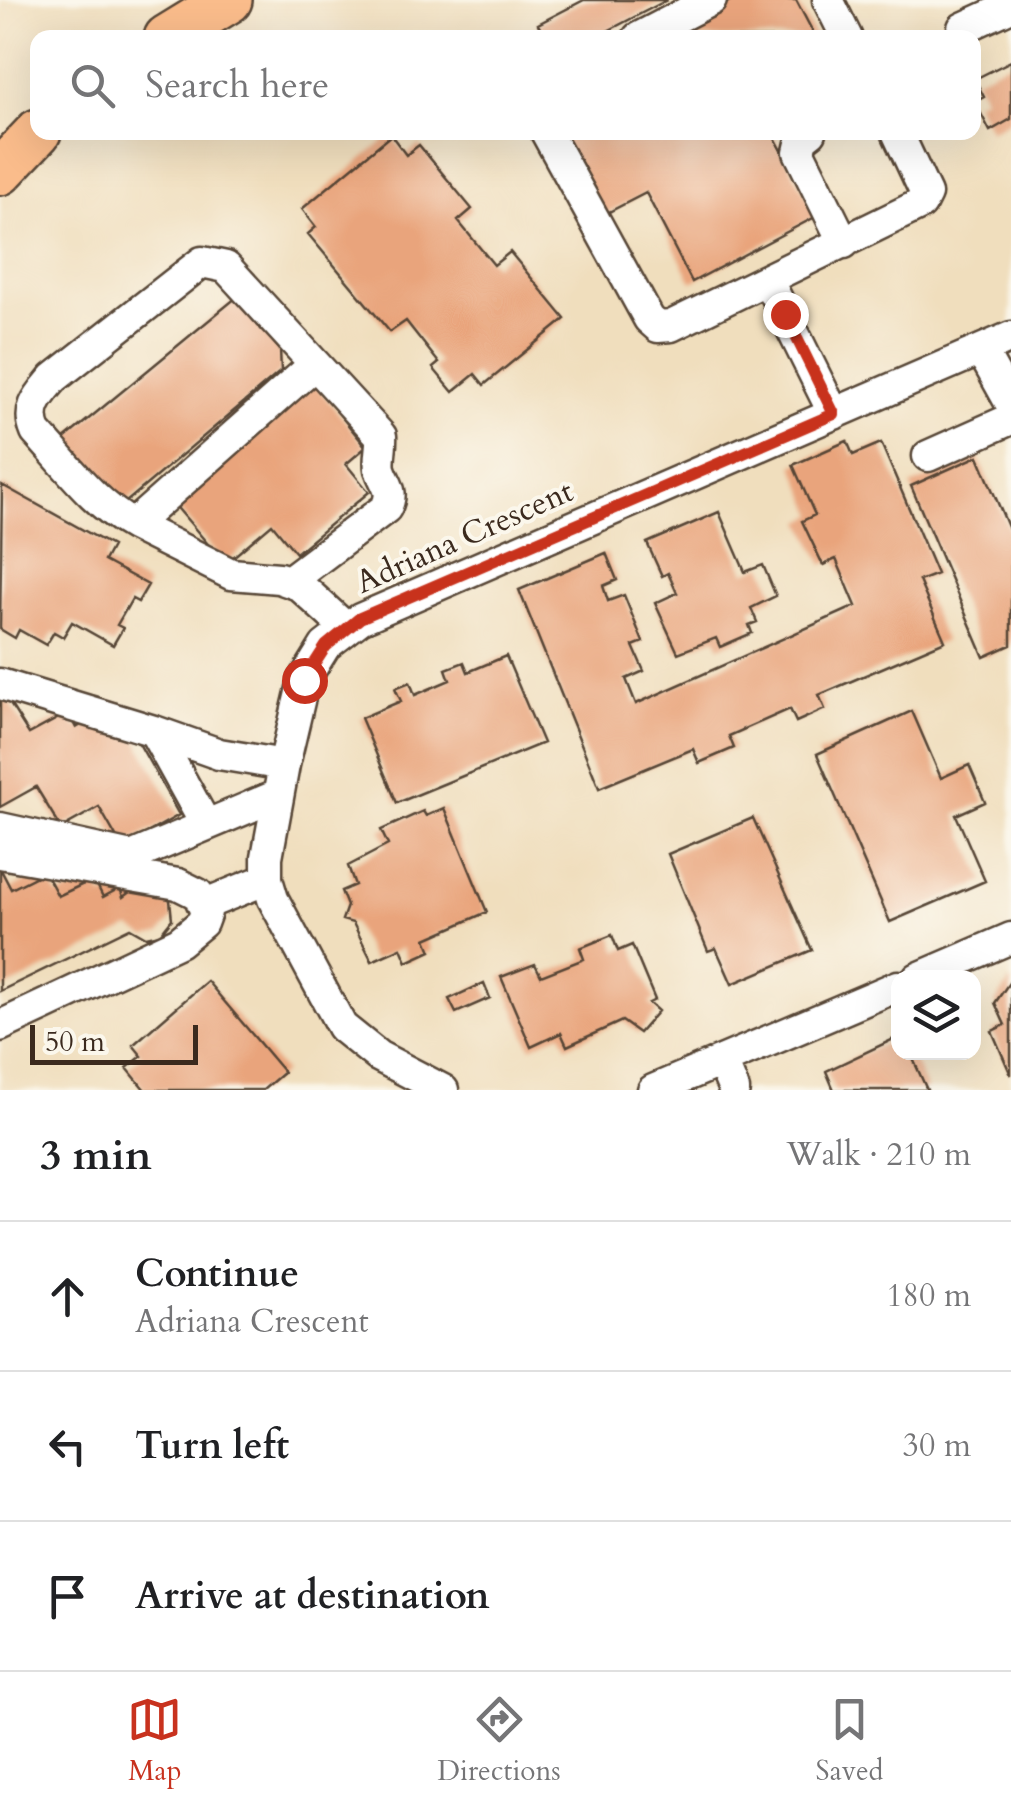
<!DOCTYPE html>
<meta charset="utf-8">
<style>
body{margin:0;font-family:Cardo,serif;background:#f6f6f6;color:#202124}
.controls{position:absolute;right:30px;bottom:30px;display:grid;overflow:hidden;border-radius:20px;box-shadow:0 10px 40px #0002}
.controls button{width:90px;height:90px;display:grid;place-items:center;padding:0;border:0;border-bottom:2px solid #e0e0e0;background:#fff;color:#202124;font:50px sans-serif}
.scale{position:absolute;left:30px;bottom:25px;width:168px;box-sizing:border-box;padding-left:10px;border:5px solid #3b2a1e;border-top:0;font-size:28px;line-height:35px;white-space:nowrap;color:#3b2a1e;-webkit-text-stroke:8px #fbf7ec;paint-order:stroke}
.stop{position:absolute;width:30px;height:30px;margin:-22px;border:8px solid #c8321e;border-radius:50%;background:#fff}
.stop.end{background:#c8321e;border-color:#fff;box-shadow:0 2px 10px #0008}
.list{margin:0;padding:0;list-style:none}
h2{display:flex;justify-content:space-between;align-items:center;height:130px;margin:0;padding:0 40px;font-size:42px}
h2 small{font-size:32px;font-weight:400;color:#757577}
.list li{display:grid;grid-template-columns:65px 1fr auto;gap:30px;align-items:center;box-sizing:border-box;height:150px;padding:0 40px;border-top:2px solid #e0e0e0}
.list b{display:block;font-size:38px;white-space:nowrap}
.list p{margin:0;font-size:32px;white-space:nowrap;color:#757577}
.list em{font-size:32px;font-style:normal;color:#757577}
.icon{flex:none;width:55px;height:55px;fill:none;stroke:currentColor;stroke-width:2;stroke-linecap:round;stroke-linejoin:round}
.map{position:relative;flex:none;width:1011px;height:1090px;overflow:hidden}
.search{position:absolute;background:#fff;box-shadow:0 10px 40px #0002;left:30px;right:30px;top:30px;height:110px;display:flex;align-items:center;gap:25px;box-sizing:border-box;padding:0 35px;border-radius:20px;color:#757577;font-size:38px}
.sheet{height:580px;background:#fff}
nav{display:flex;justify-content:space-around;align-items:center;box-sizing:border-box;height:140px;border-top:2px solid #e0e0e0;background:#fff;font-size:28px;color:#757577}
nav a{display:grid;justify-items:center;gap:5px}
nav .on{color:#c8321e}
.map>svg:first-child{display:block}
.building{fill:#e9a47b}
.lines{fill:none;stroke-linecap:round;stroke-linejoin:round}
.minor-casing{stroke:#564536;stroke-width:35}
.highway-casing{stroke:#564536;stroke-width:50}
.minor{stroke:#fff;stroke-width:30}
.highway{stroke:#fabc8b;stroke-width:45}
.route{stroke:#c8321e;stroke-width:12}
.labels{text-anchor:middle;stroke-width:8;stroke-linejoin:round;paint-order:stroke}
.street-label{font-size:32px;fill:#3b2a1e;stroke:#fbf7ec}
</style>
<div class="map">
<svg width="1011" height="1090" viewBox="0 0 1011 1090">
<rect width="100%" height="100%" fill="#fbf7ec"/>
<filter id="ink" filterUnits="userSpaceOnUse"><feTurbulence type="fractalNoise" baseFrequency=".01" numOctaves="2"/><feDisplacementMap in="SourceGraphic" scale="20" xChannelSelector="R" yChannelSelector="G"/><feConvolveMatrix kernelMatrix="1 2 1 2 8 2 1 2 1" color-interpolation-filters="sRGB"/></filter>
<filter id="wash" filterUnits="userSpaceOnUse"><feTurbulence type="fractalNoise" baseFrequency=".0048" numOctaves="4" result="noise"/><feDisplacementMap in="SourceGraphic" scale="40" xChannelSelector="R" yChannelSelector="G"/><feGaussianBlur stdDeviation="2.25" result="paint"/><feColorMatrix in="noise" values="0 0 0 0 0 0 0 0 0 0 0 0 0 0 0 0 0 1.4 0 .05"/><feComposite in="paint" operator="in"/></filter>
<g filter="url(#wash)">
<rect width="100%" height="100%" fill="#f0debd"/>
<g id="blocks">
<path class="building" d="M584,0H667L594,38H536L543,34L538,24Z
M732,0H796L816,38H661Z
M1011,61V119L990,131L975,102L984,97L975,79Z
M556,132H772L817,216L692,282L646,193L599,217Z
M391,135L406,155L419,145L472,209L458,221L494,265L510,252L565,319L484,385L475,374L453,392L433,368L439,363L406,321L390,332L308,234L316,227L302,209Z
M237,297L280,350L281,371L119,508L63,440Z
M314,383L366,447L346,464L369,492L296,553L272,524L225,564L173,503Z
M847,441L853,455L881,443L937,574L919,581L945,641L819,695L825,709L796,722L790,709L729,736L734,748L699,763L693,749L599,788L519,590L606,553L617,580L603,586L608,601L624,595L643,642L633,646L644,671L626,679L636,704L856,606L836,559L823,565L802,521L815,515L793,465Z
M978,456L1011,534V645L984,657L911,486Z
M2,485L112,546L104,561L148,585L138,602L132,599L117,625L123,628L113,645L72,622L63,637L54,632L46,645L19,630L15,638L0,629Z
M719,512L745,572L763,565L776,596L751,608L757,622L749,625L752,633L720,647L716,638L678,653L655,603L677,593L668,573L662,576L647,543Z
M506,656L543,743L397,803L361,718L401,701L395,688L410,682L415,695L450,680L446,669L464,662L468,672Z
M0,688L29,734L68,713L76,728L92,719L132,731L179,815L122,847L99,807L61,828L36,787L0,807Z
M912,711L941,778L969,765L985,802L956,815L985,881L890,922L817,754Z
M444,808L487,912L426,939L431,951L407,962L401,948L372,961L353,923L342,920L347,906L341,891L355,885L348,866L388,845L381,830L423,811L426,816Z
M753,818L812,950L732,984L716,948L708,951L668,854Z
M0,868L11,889L45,872L58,896L94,879L103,897L120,888L123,897L134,889L155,887L170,900L172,919L160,934L146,937L130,928L0,991Z
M612,935L618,951L632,945L655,1000L649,1003L658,1011L639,1033L622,1021L567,1046L561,1033L531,1047L501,977L535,964L541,976L584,959L580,948Z
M1011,980V1075L992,1031L1005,1025L995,1003Z
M207,981L284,1072L263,1090H145L127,1068L142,1056L133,1045Z
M484,983L490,998L456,1013L449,999Z
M898,1037V1052H910L927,1090H834L826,1071Z"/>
</g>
</g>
<g filter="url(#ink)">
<use href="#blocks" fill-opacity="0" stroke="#564536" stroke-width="2.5"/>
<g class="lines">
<defs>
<path id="minor" d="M828,0L847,38
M963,28L1011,6
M638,38L711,0
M546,132L649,319L658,327L671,326L921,204L926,194L897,132
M811,132L802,139L799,152L844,243
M768,281L834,414
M981,350L1011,404
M928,456L1011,419
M133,525L315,364L226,267L202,262L54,378C39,396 26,408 36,432C66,464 94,504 133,525L231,574L279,578L299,585L347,629
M289,581L386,508C395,490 385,485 380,469C378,459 382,447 381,436L315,364
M0,684L154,731L206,825
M154,731L219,754L284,765
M0,828L131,857L278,795
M0,853L178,884L198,894L206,912L202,923L179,942L0,1026
M203,905L267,879
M918,978L1011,938
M722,1061L734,1090
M443,1090L378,1056L342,1027L273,899L267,879V857L284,765L304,680L325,646L360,619L1011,337
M653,1090L898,986"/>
<path id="highway" d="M167,38L229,0
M0,172L38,132"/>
</defs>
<use href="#minor" class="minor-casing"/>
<use href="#highway" class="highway-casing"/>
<use href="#minor" class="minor"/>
<use href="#highway" class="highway"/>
</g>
</g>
<g class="lines" filter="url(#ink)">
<path class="route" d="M304,680L326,646L360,618L834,414L785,314"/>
</g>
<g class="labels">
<g class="street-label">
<text transform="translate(464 536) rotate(-24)" y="11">Adriana Crescent</text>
</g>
</g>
</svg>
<div class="controls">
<button><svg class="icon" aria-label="layers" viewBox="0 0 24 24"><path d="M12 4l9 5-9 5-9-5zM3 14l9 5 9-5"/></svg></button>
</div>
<div class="scale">50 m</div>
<div class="stop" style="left:304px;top:680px"></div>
<div class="stop end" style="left:785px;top:314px"></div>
<div class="search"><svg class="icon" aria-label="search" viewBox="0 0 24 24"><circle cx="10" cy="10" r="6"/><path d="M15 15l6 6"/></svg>Search here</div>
</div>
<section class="sheet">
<h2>3 min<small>Walk · 210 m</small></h2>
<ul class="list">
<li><svg class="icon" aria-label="ahead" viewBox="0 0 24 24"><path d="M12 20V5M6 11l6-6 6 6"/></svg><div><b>Continue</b><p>Adriana Crescent</p></div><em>180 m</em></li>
<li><svg class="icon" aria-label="left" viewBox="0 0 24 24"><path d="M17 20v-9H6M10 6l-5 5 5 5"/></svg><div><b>Turn left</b></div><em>30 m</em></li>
<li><svg class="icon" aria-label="arrive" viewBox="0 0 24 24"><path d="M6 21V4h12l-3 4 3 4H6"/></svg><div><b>Arrive at destination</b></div></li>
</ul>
</section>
<nav>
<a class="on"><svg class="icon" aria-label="map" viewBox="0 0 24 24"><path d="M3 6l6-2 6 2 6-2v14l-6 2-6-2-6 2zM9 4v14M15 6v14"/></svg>Map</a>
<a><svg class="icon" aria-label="directions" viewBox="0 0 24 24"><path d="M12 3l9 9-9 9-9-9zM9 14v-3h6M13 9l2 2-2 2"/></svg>Directions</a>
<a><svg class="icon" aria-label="saved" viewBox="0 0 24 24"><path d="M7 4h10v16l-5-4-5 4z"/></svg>Saved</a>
</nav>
